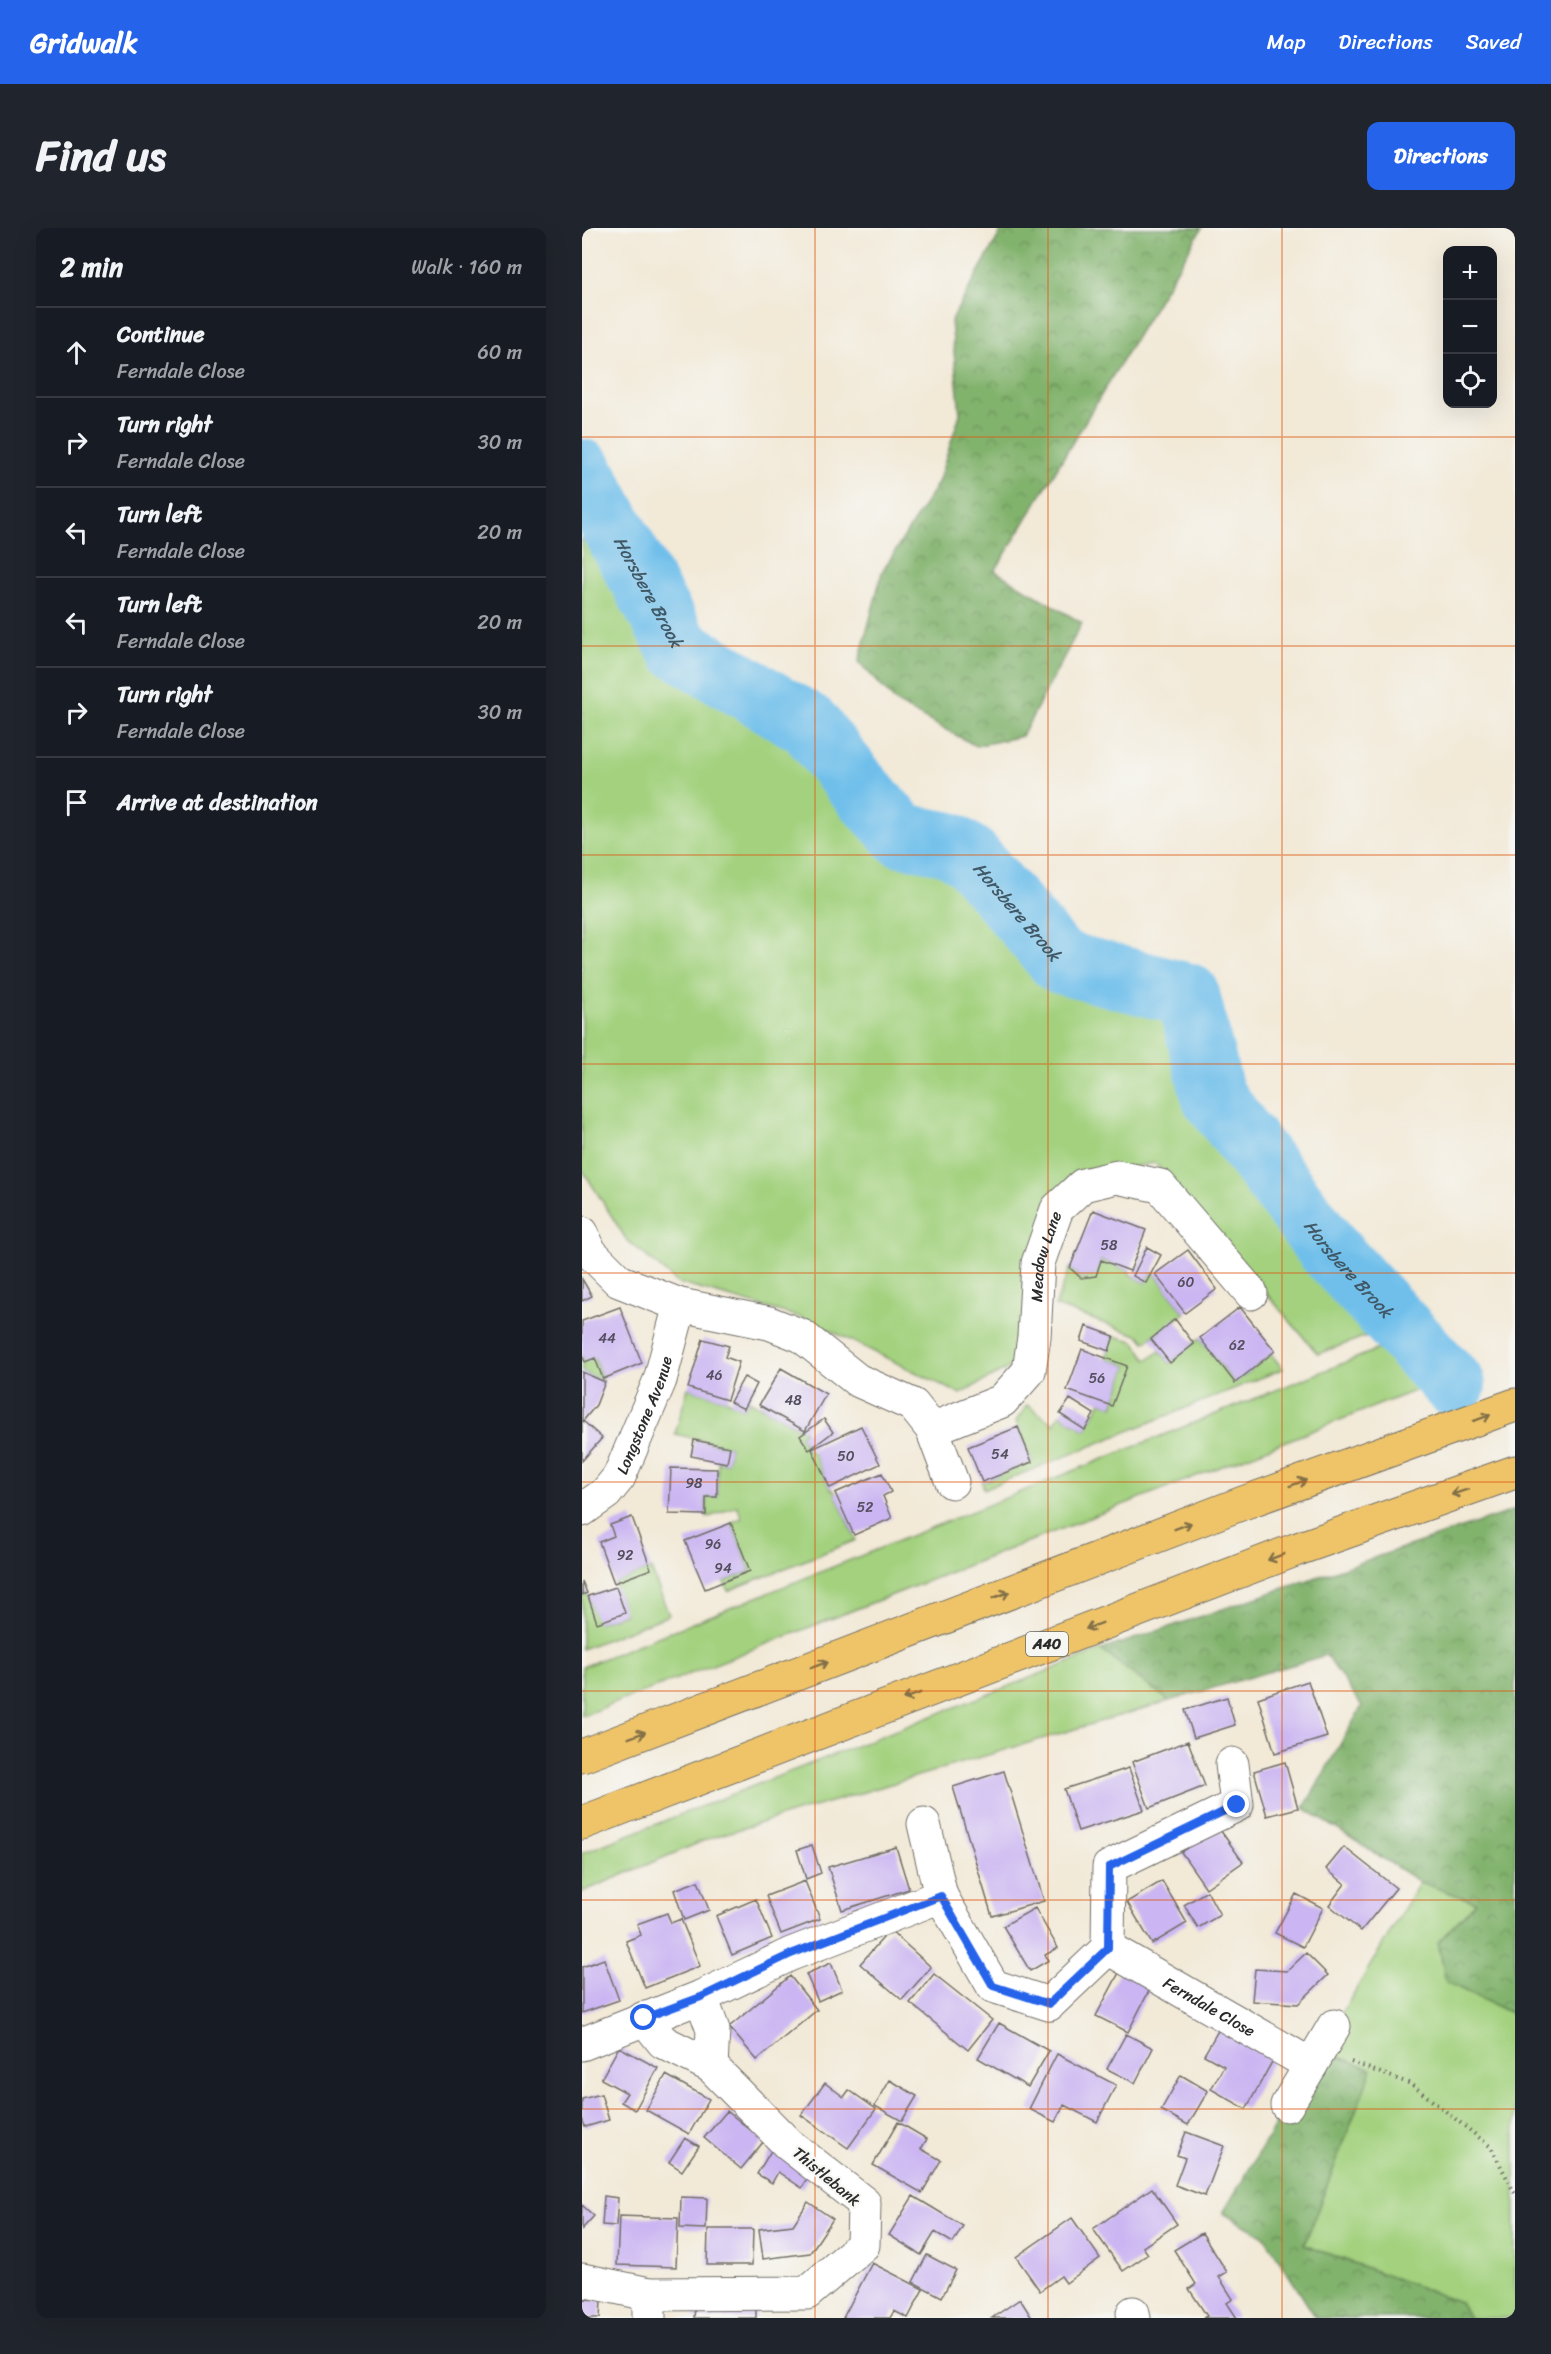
<!DOCTYPE html>
<meta charset="utf-8">
<style>
body{margin:0;font-family:Sriracha,sans-serif;background:#20242c;color:#f1f3f6}
.controls{position:absolute;right:18px;top:18px;display:grid;overflow:hidden;border-radius:12px;box-shadow:0 6px 24px #0002}
.controls button{width:54px;height:54px;display:grid;place-items:center;padding:0;border:0;border-bottom:2px solid #363941;background:#171b24;color:#f1f3f6;font:30px sans-serif}
.stop{position:absolute;width:18px;height:18px;margin:-14px;border:4px solid #2563eb;border-radius:50%;background:#fff}
.stop.end{background:#2563eb;border-color:#fff;box-shadow:0 2px 6px #0008}
.list{margin:0;padding:0;list-style:none}
h2{display:flex;justify-content:space-between;align-items:center;height:78px;margin:0;padding:0 24px;font-size:26px}
h2 small{font-size:20px;font-weight:400;color:#9ea1a6}
.list li{display:grid;grid-template-columns:39px 1fr auto;gap:18px;align-items:center;box-sizing:border-box;height:90px;padding:0 24px;border-top:2px solid #363941}
.list b{display:block;font-size:22px;white-space:nowrap}
.list p{margin:0;font-size:20px;white-space:nowrap;color:#9ea1a6}
.list em{font-size:20px;font-style:normal;color:#9ea1a6}
.icon{flex:none;width:33px;height:33px;fill:none;stroke:currentColor;stroke-width:2;stroke-linecap:round;stroke-linejoin:round}
.map{position:relative;flex:none;width:933px;height:2090px;overflow:hidden;border-radius:12px}
header{display:flex;align-items:center;gap:36px;box-sizing:border-box;height:84px;padding:0 30px;background:#2563eb;color:#fff}
header strong{font-size:28px}
nav{display:flex;gap:33px;margin-inline-start:auto;font-size:21px}
.intro{display:flex;align-items:center;justify-content:space-between;box-sizing:border-box;height:144px;padding:0 36px}
h1{margin:0;font-size:42px}
.button{padding:15px 27px;border-radius:12px;background:#2563eb;color:#fff;font-size:21px;font-weight:700}
main{display:flex;gap:36px;padding:0 36px}
aside{flex:1;background:#171b24;border-radius:12px;box-shadow:0 6px 24px #0002}
.map>svg:first-child{display:block}
.green{fill:#a3d17e;stroke:#677e54;stroke-width:1.5}
.forest{fill:url(#forest-crowns);stroke:#566f4c;stroke-width:1.5}
.lines{fill:none;stroke-linecap:round;stroke-linejoin:round}
.river{stroke:#70bfeb;stroke-width:64}
.building{fill:#cbb5f2}
.street-casing{stroke:#716e67;stroke-width:35}
.highway-casing{stroke:#716e67;stroke-width:35}
.path{stroke:#716e67;stroke-width:4;stroke-dasharray:1.5 4.5;stroke-linecap:butt}
.street{stroke:#fff;stroke-width:33}
.highway{stroke:#efc469;stroke-width:33}
.oneway{stroke:#837047}
.route{stroke:#2563eb;stroke-width:8}
.grid{fill:none;stroke:#df570e;stroke-width:1.5;stroke-opacity:0.55}
.labels{text-anchor:middle;stroke-width:4.5;stroke-linejoin:round;paint-order:stroke}
.number-label{font-size:14px;fill:#534e5d}
.shield{fill:#f6f6f2;stroke:#686867;stroke-width:1.5}
.shield-label{font-size:15px;font-weight:bold;fill:#2b2b2b}
.street-label{font-size:16px;fill:#2b2b2b;stroke:#f6f6f2}
.water-label{font-size:18px;font-style:italic;fill:#405765;stroke:#f6f6f2}
</style>
<header>
<strong>Gridwalk</strong>
<nav><a>Map</a><a>Directions</a><a>Saved</a></nav>
</header>
<div class="intro"><h1>Find us</h1><a class="button">Directions</a></div>
<main>
<aside>
<h2>2 min<small>Walk · 160 m</small></h2>
<ul class="list">
<li><svg class="icon" aria-label="ahead" viewBox="0 0 24 24"><path d="M12 20V5M6 11l6-6 6 6"/></svg><div><b>Continue</b><p>Ferndale Close</p></div><em>60 m</em></li>
<li><svg class="icon" aria-label="right" viewBox="0 0 24 24"><path d="M7 20v-9h11M14 6l5 5-5 5"/></svg><div><b>Turn right</b><p>Ferndale Close</p></div><em>30 m</em></li>
<li><svg class="icon" aria-label="left" viewBox="0 0 24 24"><path d="M17 20v-9H6M10 6l-5 5 5 5"/></svg><div><b>Turn left</b><p>Ferndale Close</p></div><em>20 m</em></li>
<li><svg class="icon" aria-label="left" viewBox="0 0 24 24"><path d="M17 20v-9H6M10 6l-5 5 5 5"/></svg><div><b>Turn left</b><p>Ferndale Close</p></div><em>20 m</em></li>
<li><svg class="icon" aria-label="right" viewBox="0 0 24 24"><path d="M7 20v-9h11M14 6l5 5-5 5"/></svg><div><b>Turn right</b><p>Ferndale Close</p></div><em>30 m</em></li>
<li><svg class="icon" aria-label="arrive" viewBox="0 0 24 24"><path d="M6 21V4h12l-3 4 3 4H6"/></svg><div><b>Arrive at destination</b></div></li>
</ul>
</aside>
<div class="map">
<svg width="933" height="2090" viewBox="0 0 933 2090">
<defs>
<pattern id="forest-crowns" width="20" height="18" patternUnits="userSpaceOnUse" patternTransform="scale(1.5)"><rect width="20" height="18" fill="#82b36d"/><path d="M2 6a3 3 0 1 1 6 0M12 15a3 3 0 1 1 6 0" fill="none" stroke="#6b925a"/></pattern>
</defs>
<rect width="100%" height="100%" fill="#f6f6f2"/>
<filter id="ink" filterUnits="userSpaceOnUse"><feTurbulence type="fractalNoise" baseFrequency=".0167" numOctaves="2"/><feDisplacementMap in="SourceGraphic" scale="12" xChannelSelector="R" yChannelSelector="G"/><feConvolveMatrix kernelMatrix="1 2 1 2 8 2 1 2 1" color-interpolation-filters="sRGB"/></filter>
<filter id="wash" filterUnits="userSpaceOnUse"><feTurbulence type="fractalNoise" baseFrequency=".008" numOctaves="4" result="noise"/><feDisplacementMap in="SourceGraphic" scale="24" xChannelSelector="R" yChannelSelector="G"/><feGaussianBlur stdDeviation="1.35" result="paint"/><feColorMatrix in="noise" values="0 0 0 0 0 0 0 0 0 0 0 0 0 0 0 0 0 1.4 0 .05"/><feComposite in="paint" operator="in"/></filter>
<g filter="url(#wash)">
<rect width="100%" height="100%" fill="#f2e9d7"/>
<path class="green" d="M0,243L97,420L227,497L320,607L368,616L388,629L478,734L606,767L631,868L814,1097L736,1126L573,935L486,950L438,1134L378,1166L225,1091L96,1055L44,1011L0,941Z
M519,1032L548,1043L547,1046L564,1055L570,1044L573,1046L603,1085L563,1114L558,1108L473,1078L488,1040L499,1050L513,1048Z
M532,1108L552,1113L565,1132L578,1123L588,1135L618,1110L653,1155L689,1126L701,1141L402,1261L400,1254L450,1234L434,1193L445,1177L472,1196L478,1186L503,1202L519,1174L531,1178L545,1138L524,1130Z
M807,1117L840,1160L0,1488V1439Z
M0,1127L13,1130L20,1153L0,1144Z
M106,1160L145,1172L162,1181L167,1172L223,1203L218,1208L229,1225H232L249,1262H252L253,1265L274,1312L146,1363L142,1354L168,1343L149,1295L160,1290L155,1278L125,1290L124,1269H135L136,1234L145,1235L148,1219L93,1206Z
M69,1341L87,1387L0,1421V1367L5,1365L16,1395L43,1386L32,1355Z
M519,1422L587,1473L128,1610L0,1664V1625Z
M838,1654L894,1674L865,1754L933,1787V2090H887L878,2074L722,2017L789,1842L738,1822Z"/>
<path class="forest" d="M421,0H620L413,343L500,395L440,508L394,518L316,476L277,434L300,344L356,255L378,186L369,93Z
M933,1282V1787L864,1754L856,1714L894,1674L838,1654L722,1580L780,1478L744,1427L587,1473L519,1422Z
M738,1822L790,1841L722,2017L878,2074L887,2090H734L682,2008L641,1985Z"/>
<g class="lines">
<path class="river" id="s1" d="M0,243L97,420L227,497L279,562L320,607L368,616L388,629L478,734L606,767L631,868L747,1022L872,1157"/>
</g>
<g id="blocks">
<path class="building" d="M511,982L564,1002L548,1043L519,1032L514,1048L499,1050L488,1040Z
M565,1019L579,1027L564,1055L551,1048Z
M606,1022L635,1061L603,1085L573,1046Z
M0,1051L10,1068L0,1073Z
M38,1079L60,1135L21,1151L13,1130L3,1134L0,1127V1093Z
M658,1079L693,1123L653,1155L618,1110Z
M593,1091L612,1116L588,1135L569,1111Z
M504,1098L532,1108L527,1123L499,1113Z
M121,1111L147,1118L143,1129L157,1134L145,1172L106,1160Z
M500,1121L545,1138L530,1178L485,1162Z
M199,1140L244,1166L223,1203L177,1177Z
M0,1144L23,1154L14,1177L1,1193L20,1210L0,1233Z
M162,1149L175,1156L162,1181L148,1174Z
M488,1171L512,1186L503,1202L478,1186Z
M242,1191L251,1204L227,1222L218,1208Z
M279,1198L298,1236L248,1260L230,1221Z
M436,1199L450,1234L400,1254L386,1219Z
M112,1212L148,1219L145,1235L109,1228Z
M89,1240L135,1241V1269H124V1287L87,1286Z
M300,1245L309,1264L301,1268L310,1290L272,1307L253,1265Z
M50,1289L69,1341L32,1355L17,1314L32,1308L28,1297Z
M149,1295L168,1343L123,1361L103,1313Z
M0,1353L5,1365L0,1367Z
M34,1359L43,1385L15,1395L6,1368Z
M726,1453L745,1509L693,1525L676,1470Z
M645,1469L653,1497L612,1510L603,1482Z
M606,1513L623,1558L567,1580L550,1534Z
M703,1534L716,1580L685,1588L672,1543Z
M547,1540L562,1582L496,1603L482,1561Z
M422,1543L462,1673L410,1688L371,1559Z
M636,1599L661,1634L624,1660L599,1624Z
M230,1617L239,1645L224,1651L215,1622Z
M314,1619L327,1661L260,1682L246,1639Z
M762,1619L814,1660L779,1703L747,1677L763,1656L744,1641Z
M116,1653L127,1682L102,1692L92,1662Z
M223,1653L238,1691L199,1706L184,1668Z
M580,1653L605,1695L570,1716L545,1674Z
M625,1663L638,1687L616,1700L602,1677Z
M714,1666L741,1680L721,1719L693,1705Z
M174,1671L190,1710L150,1727L134,1688Z
M453,1680L476,1720L463,1727L467,1732L448,1743L421,1698Z
M85,1685L89,1695L99,1691L118,1738L63,1760L44,1713L59,1707L55,1696Z
M308,1702L349,1739L320,1772L278,1736Z
M724,1725L746,1747L716,1776L670,1773L673,1741L705,1743Z
M22,1731L37,1772L0,1785V1739Z
M249,1735L260,1762L236,1773L224,1746Z
M538,1743L569,1759L546,1804L514,1788Z
M352,1746L410,1792L386,1822L328,1775Z
M208,1748L235,1782L175,1832L147,1799Z
M417,1795L467,1823L446,1859L396,1830Z
M637,1801L691,1832L664,1881L629,1861L642,1838L622,1827Z
M544,1806L571,1820L553,1855L525,1841Z
M37,1819L76,1840L53,1882L39,1874L45,1865L19,1851Z
M475,1826L534,1857L515,1894L482,1877L473,1894L447,1881Z
M84,1847L127,1871L107,1906L64,1882Z
M599,1847L626,1863L606,1897L579,1882Z
M308,1852L335,1868L320,1893L293,1878Z
M243,1855L262,1869L267,1862L294,1881L266,1920L219,1887Z
M19,1866L27,1892L3,1899L0,1890V1871Z
M145,1883L182,1913L159,1941L122,1910Z
M316,1894L345,1911L339,1921L359,1932L340,1965L291,1937Z
M604,1904L642,1918L623,1968L593,1957L603,1930L595,1927Z
M103,1910L117,1918L100,1943L87,1934Z
M190,1921L228,1946L220,1960L196,1944L190,1955L175,1946Z
M570,1960L595,1996L561,2019L566,2026L541,2043L511,2001Z
M22,1968L36,1970L34,1998L20,1997Z
M331,1968L381,1998L371,2015L353,2004L339,2027L307,2007Z
M99,1969L125,1970L124,2001L98,2000Z
M226,1974L251,1991L228,2025L181,2031L177,2001L211,1997Z
M0,1977L12,1988L0,2001Z
M37,1988L96,1990L94,2039L35,2037Z
M490,1990L518,2030L484,2055L479,2048L458,2063L434,2029Z
M126,2001H171L170,2037H125Z
M620,2005L645,2044L637,2049L651,2071L645,2075L655,2090H621L625,2088L607,2061L614,2056L592,2022Z
M345,2027L374,2042L360,2069L331,2054Z
M290,2035L341,2061L326,2090L312,2083L308,2090H261Z
M0,2071L19,2072L18,2090H0Z
M438,2071L450,2090H410Z
M113,2078L174,2081V2090H112Z"/>
</g>
</g>
<g filter="url(#ink)">
<use href="#blocks" fill-opacity="0" stroke="#716e67" stroke-width="1.5"/>
<g class="lines">
<defs>
<g id="street">
<path d="M0,1005L8,1024L37,1053L98,1077L187,1095L220,1108L275,1152L331,1177L350,1201L370,1254"/>
<path id="s2" d="M350,1201L420,1173L447,1143L452,1109L456,1035L475,981L501,957L535,949L578,958L669,1065"/>
<path id="s3" d="M0,1282L24,1265L37,1249L78,1152L98,1077"/>
<path d="M359,1668L411,1758L467,1776L526,1720L527,1639L655,1577L650,1536"/>
<path id="s4" d="M526,1720L729,1837L752,1798"/>
<path d="M62,1790L81,1814L129,1838L131,1802L119,1769"/>
<path d="M0,1816L119,1769L209,1726L359,1668L342,1596"/>
<path d="M705,1877L729,1837"/>
<path d="M0,2052L67,2066V2090"/>
<path d="M67,2066L225,2065L281,2017L282,1975L206,1916L129,1838"/>
<path d="M551,2085L552,2090"/>
</g>
<path id="highway" d="M0,1528L661,1275L933,1177
M0,1595L713,1322L933,1244"/>
</defs>
<use href="#street" class="street-casing"/>
<use href="#highway" class="highway-casing"/>
<path class="path" d="M769,1834L829,1856L909,1919L933,1966"/>
<use href="#street" class="street"/>
<use href="#highway" class="highway"/>
</g>
<defs><path id="oneway-shaft" d="M-6 0H5M1.5-3L5.5 0L1.5 3" fill="none" stroke-width="1.6" stroke-linecap="round" stroke-linejoin="round" transform="scale(1.5)"/></defs>
<g class="oneway">
<use href="#oneway-shaft" transform="translate(900 1190) rotate(-20)"/>
<use href="#oneway-shaft" transform="translate(716 1255) rotate(-20)"/>
<use href="#oneway-shaft" transform="translate(878 1264) rotate(161)"/>
<use href="#oneway-shaft" transform="translate(601 1298) rotate(-21)"/>
<use href="#oneway-shaft" transform="translate(694 1329) rotate(159)"/>
<use href="#oneway-shaft" transform="translate(419 1367) rotate(-21)"/>
<use href="#oneway-shaft" transform="translate(512 1398) rotate(159)"/>
<use href="#oneway-shaft" transform="translate(237 1437) rotate(-21)"/>
<use href="#oneway-shaft" transform="translate(330 1468) rotate(159)"/>
<use href="#oneway-shaft" transform="translate(55 1507) rotate(-21)"/>
</g>
</g>
<g class="lines" filter="url(#ink)">
<path class="route" d="M62,1790L119,1769L209,1726L359,1668L411,1758L467,1776L526,1720L527,1639L655,1577"/>
</g>
<path class="grid" d="M233,0V2090M466,0V2090M700,0V2090M0,209H933M0,418H933M0,627H933M0,836H933M0,1045H933M0,1254H933M0,1463H933M0,1672H933M0,1881H933"/>
<g class="labels">
<g class="number-label">
<text x="527" y="1022">58</text>
<text x="604" y="1059">60</text>
<text x="25" y="1115">44</text>
<text x="655" y="1122">62</text>
<text x="132" y="1152">46</text>
<text x="515" y="1155">56</text>
<text x="211" y="1177">48</text>
<text x="418" y="1231">54</text>
<text x="264" y="1233">50</text>
<text x="112" y="1260">98</text>
<text x="283" y="1284">52</text>
<text x="131" y="1321">96</text>
<text x="43" y="1332">92</text>
<text x="141" y="1345">94</text>
</g>
<rect class="shield" x="444" y="1404" width="42" height="24" rx="4.5"/>
<g class="shield-label">
<text x="465" y="1421">A40</text>
</g>
<g class="street-label">
<text dy="6" stroke="none"><textPath href="#s2" startOffset="232">Meadow Lane</textPath></text>
<text dy="6" stroke="none"><textPath href="#s3" startOffset="117">Longstone Avenue</textPath></text>
<text dy="6" stroke="none"><textPath href="#s4" startOffset="117">Ferndale Close</textPath></text>
<text transform="translate(245 1948) rotate(40)" y="6">Thistlebank</text>
</g>
<g class="water-label">
<text dy="6" stroke="none"><textPath href="#s1" startOffset="138">Horsbere Brook</textPath></text>
<text dy="6" stroke="none"><textPath href="#s1" startOffset="642">Horsbere Brook</textPath></text>
<text dy="6" stroke="none"><textPath href="#s1" startOffset="1164">Horsbere Brook</textPath></text>
</g>
</g>
</svg>
<div class="controls">
<button>+</button>
<button>−</button>
<button><svg class="icon" aria-label="locate" viewBox="0 0 24 24"><circle cx="12" cy="12" r="6"/><path d="M12 2v4M12 18v4M2 12h4M18 12h4"/></svg></button>
</div>
<div class="stop" style="left:62px;top:1790px"></div>
<div class="stop end" style="left:655px;top:1577px"></div>
</div>
</main>
